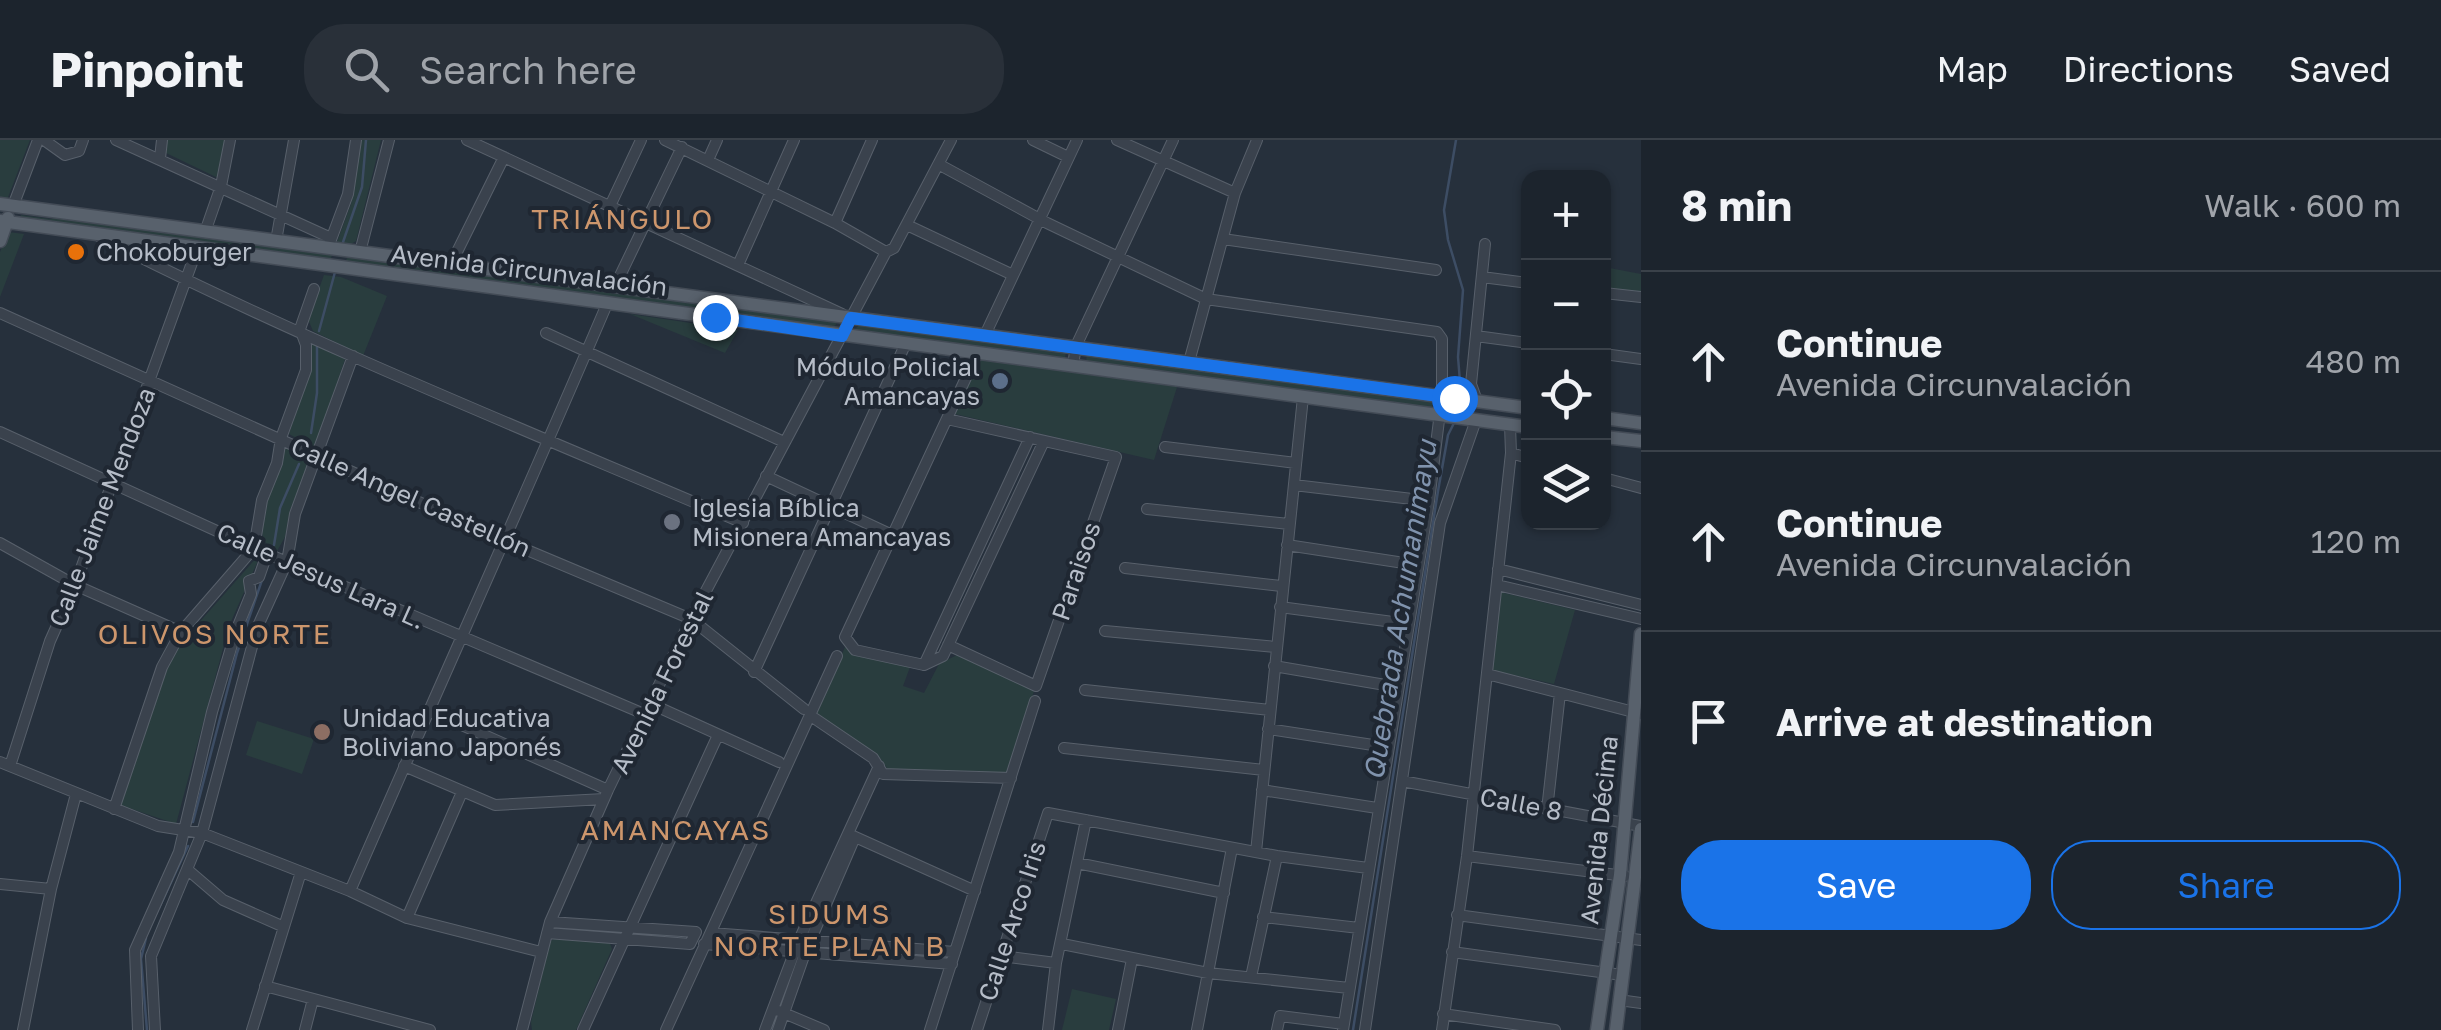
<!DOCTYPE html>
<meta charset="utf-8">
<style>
body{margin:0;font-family:"Golos Text",sans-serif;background:#293039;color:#f1f3f6}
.controls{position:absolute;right:30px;top:30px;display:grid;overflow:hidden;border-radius:20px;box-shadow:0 2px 8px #0004}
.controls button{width:90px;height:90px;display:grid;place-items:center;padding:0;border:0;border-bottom:2px solid #3a4149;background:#1c242d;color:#f1f3f6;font:50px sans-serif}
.stop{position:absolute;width:30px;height:30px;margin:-22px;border:8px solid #1a73e8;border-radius:50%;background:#fff}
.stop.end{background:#1a73e8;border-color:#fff;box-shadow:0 2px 10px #0008}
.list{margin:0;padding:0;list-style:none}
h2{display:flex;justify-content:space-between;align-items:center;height:130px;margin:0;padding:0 40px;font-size:42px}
h2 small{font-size:32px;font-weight:400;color:#a0a4aa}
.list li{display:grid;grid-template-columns:65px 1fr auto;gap:30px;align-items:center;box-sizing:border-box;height:180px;padding:0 40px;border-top:2px solid #3a4149}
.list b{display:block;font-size:38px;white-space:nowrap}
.list p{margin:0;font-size:32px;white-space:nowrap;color:#a0a4aa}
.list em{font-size:32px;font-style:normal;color:#a0a4aa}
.actions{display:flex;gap:20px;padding:30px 40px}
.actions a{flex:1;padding:22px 0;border:2px solid #1a73e8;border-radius:40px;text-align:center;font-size:35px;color:#1a73e8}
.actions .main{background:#1a73e8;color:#fff}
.icon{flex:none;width:55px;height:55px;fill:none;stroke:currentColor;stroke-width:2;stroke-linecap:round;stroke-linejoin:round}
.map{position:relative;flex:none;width:1641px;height:890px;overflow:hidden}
header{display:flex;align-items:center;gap:60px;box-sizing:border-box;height:140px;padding:0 50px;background:#1c242d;border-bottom:2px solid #3a4149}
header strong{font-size:48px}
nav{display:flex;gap:55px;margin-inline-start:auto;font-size:35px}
.search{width:700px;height:90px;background:#293039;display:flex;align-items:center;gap:25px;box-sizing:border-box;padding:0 35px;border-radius:40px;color:#a0a4aa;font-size:38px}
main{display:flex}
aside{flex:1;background:#1c242d}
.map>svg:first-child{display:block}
.green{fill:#293d3e}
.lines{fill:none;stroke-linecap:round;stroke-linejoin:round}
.stream{stroke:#3d4d64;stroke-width:2.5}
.minor-casing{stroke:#58606b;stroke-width:12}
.major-casing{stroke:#434b56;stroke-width:15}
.minor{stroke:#3a424d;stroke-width:10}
.major{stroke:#58616c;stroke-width:12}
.route{stroke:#1a73e8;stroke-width:12}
.food-dot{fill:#e8710a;stroke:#1f2732;stroke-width:4}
.service-dot{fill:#5c6f8a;stroke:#1f2732;stroke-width:4}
.worship-dot{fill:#6b7280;stroke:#1f2732;stroke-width:4}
.education-dot{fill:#8d6e63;stroke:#1f2732;stroke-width:4}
.labels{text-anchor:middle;stroke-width:8;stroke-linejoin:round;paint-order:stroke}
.poi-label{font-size:25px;fill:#b6bdc8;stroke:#1f2732;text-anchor:start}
.street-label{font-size:25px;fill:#b6bdc8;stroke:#1f2732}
.neighbourhood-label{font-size:28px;letter-spacing:2.5px;fill:#cd966c;stroke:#1f2732}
.water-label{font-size:28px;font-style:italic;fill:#8093ad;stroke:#1f2732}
</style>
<header>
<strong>Pinpoint</strong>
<div class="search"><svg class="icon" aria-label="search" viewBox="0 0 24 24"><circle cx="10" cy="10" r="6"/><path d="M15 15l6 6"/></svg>Search here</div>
<nav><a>Map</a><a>Directions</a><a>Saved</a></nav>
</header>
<main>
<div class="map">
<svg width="1641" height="890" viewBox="0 0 1641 890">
<rect width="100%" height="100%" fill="#26303c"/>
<path class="green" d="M0,0H30L7,60L0,59Z
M166,0H225L218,38L164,12Z
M361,0H381L356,101L351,104L337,102L351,64Z
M21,75L51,79L58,76L333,113L329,123L20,81Z
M8,92L24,94L0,157V112Z
M348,115L838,181L833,189L345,124Z
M1604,127L1641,134V153L1604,148Z
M324,135L341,137L387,156L363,216L313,191L308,179Z
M630,174L738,190L725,213Z
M860,184L1066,212L1065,218L1062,220L857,193L855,189Z
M309,201L345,219L315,308L289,294L310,229Z
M1087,215L1432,261V268L1086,221Z
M979,219L1178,244L1154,320L955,274Z
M285,306L311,320L290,370L285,397L277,411C240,397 282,334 285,306Z
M257,417V423L229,486L176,684L120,665L168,526L181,503Z
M1500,452L1575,470L1554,544L1492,530Z
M845,507L857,516L910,527L903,546L924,553L939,524L959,514L1034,551L1006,634L889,631L879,617L816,574Z
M257,581L314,599L302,634L246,615Z
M556,797L609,801L612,809L576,890H532L531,882L550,802Z
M1072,849L1116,859L1109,890H1062Z"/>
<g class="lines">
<path class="stream" d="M1456,0L1444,70L1448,100L1463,150L1458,217L1461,254
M342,105L362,47L366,0
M319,191L335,132
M311,293L317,253V206
M274,405L280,368L299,324
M193,682L237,513L262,440
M159,768L188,706
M146,798L141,819L147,890
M1353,890L1438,351L1448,295L1455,281"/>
<defs>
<path id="minor" d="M44,0L65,15L79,11L83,0
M116,0L331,98
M467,0L842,174
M665,0L835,83L886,112
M1033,0L1068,17
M1117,0L1235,53
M160,18L162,0
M708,20L717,0
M940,25L1047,83L1206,159L1437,192L1442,199V256L1429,361L1343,890
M13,66L38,0
M610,66L641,0
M835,83L872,0
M907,85L1013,135
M205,92L221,46L230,0
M100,97C308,203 528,291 743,383
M1223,99L1436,130
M276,101L294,0
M329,105L348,54L356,0
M360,112L389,0
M451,124L504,17
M738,125L794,0
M1482,137L1528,143
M615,146L682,7
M1604,153L1641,157
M0,173L503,400L691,479L804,569
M546,193L784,302
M985,195L1077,0
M1476,196L1528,203
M978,212L845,497L855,510L924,525L943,516L1044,301
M1604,214L1641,219
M1189,222L1235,53L1257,0
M1073,225L1076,206L1173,0
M1477,261L1471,244L1485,104
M947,279L1116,317L1036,546L948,505
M0,292L254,408L644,574
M1165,307L1296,323
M1511,313L1528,318
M766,336L892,395
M1604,338L1641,348
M1294,345L1429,361
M1147,369L1289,384
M0,403L75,445L181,492
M1287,405L1417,425
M1125,428L1281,446
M1498,429L1641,465
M1497,445L1641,479
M1280,467L1408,484
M1105,491L1276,507
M924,525L1030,297
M1274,526L1397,547
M754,532L906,203
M1487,534L1641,574
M1085,550L1270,570
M649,563L779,622
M428,570L608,650
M811,576L873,618L883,634L1011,638
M1268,589L1386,607
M1064,608L1264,630
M0,622L158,686L202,693L350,751L407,778L541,812
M10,626L50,501L75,445L197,109
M404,626L495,665L604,659
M1402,641L1641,686
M1262,650L1377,668
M114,669L162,527L181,492L254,408L262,360L277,323L281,298L306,230V205L300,189L314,149
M1547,670L1560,553
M853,696L975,751
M1256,712L1303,257
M1467,716L1625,736
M1077,723L1224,753
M188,730L223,760L284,787
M0,744L51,749
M350,751C435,555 523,361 607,164
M1457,775L1641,800
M1263,777L1359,788
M407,778L462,652
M547,793L690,804L696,792L550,782
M711,793L955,812
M704,804L952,824
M1062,804L1208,833L1349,848
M1452,812L1622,835
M1001,816L1056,823
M1251,837L1277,716
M265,846L430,890
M1619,860L1641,863
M779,871L824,890
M1443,874L1555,890
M23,890L51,749L76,654
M138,890L135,810L179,712L212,572L236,491L251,454L249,441L259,437L267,414
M155,890L151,816L202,693L257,488L287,422L295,374L353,216
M252,890L301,732
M305,890L313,859
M522,890L550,782L608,650L691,479L886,112L894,108L951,0
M583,890L718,595
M666,890L837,516
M765,890L799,800L879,626
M778,890L805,813L855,697
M930,890L1035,561
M977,890L1048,673L1277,716L1368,728
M1048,890L1056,823L1086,680
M1118,890L1132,819
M1197,890L1232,708
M1277,890L1280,876L1344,884
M1365,890L1440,383L1476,280
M1442,890L1467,716L1511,313L1510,285"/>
<path id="major" d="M0,64L1528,268
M0,81L1528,287
M0,101L8,78
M1604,278L1641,283
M1604,297L1641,301
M1597,890L1620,735L1641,494
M1616,890L1641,689"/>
</defs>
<use href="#minor" class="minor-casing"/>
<use href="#major" class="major-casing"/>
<use href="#minor" class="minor"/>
<use href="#major" class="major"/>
</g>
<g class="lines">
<path class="route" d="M715,177L842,196L851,178L1454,258"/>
</g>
<circle class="food-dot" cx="76" cy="112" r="10"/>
<circle class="service-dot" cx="1000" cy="241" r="10"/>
<circle class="worship-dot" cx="672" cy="382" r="10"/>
<circle class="education-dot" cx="322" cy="592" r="10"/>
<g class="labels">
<g class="poi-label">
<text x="96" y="121">Chokoburger</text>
<text x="980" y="236" text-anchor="end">Módulo Policial<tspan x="980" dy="29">Amancayas</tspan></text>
<text x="692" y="377">Iglesia Bíblica<tspan x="692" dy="29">Misionera Amancayas</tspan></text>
<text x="342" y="587">Unidad Educativa<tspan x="342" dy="29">Boliviano Japonés</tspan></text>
</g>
<g class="street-label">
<text transform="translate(529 130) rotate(7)" y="9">Avenida Circunvalación</text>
<text transform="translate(411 357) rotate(24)" y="9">Calle Angel Castellón</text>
<text transform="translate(102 367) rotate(-69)" y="9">Calle Jaime Mendoza</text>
<text transform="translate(1076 431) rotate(-71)" y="9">Paraisos</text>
<text transform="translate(321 436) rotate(24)" y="9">Calle Jesus Lara L.</text>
<text transform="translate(662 542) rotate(-64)" y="9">Avenida Forestal</text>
<text transform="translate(1521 664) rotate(11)" y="9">Calle 8</text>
<text transform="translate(1599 690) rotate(-84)" y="9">Avenida Décima</text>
<text transform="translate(1012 781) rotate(-72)" y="9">Calle Arco Iris</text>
</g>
<g class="neighbourhood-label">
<text x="623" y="89">TRIÁNGULO</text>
<text x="215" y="504">OLIVOS NORTE</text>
<text x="676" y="700">AMANCAYAS</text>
<text x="830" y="784">SIDUMS<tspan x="830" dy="32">NORTE PLAN B</tspan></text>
</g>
<g class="water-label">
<text transform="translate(1400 470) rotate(-81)" y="10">Quebrada Achumanimayu</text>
</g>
</g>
</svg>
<div class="controls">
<button>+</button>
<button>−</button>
<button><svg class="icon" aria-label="locate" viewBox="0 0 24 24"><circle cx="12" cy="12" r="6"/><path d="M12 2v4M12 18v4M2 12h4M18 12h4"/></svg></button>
<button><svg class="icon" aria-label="layers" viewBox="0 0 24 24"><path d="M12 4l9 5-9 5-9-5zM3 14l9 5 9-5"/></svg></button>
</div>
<div class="stop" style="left:1454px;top:258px"></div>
<div class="stop end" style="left:715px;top:177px"></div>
</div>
<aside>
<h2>8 min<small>Walk · 600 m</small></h2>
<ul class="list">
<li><svg class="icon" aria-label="ahead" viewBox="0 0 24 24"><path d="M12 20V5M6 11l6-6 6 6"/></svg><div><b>Continue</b><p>Avenida Circunvalación</p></div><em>480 m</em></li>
<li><svg class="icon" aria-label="ahead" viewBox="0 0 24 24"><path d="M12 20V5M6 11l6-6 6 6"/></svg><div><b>Continue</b><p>Avenida Circunvalación</p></div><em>120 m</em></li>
<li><svg class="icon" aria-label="arrive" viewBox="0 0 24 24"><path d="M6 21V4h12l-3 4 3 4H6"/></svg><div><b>Arrive at destination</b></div></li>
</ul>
<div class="actions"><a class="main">Save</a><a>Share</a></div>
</aside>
</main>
